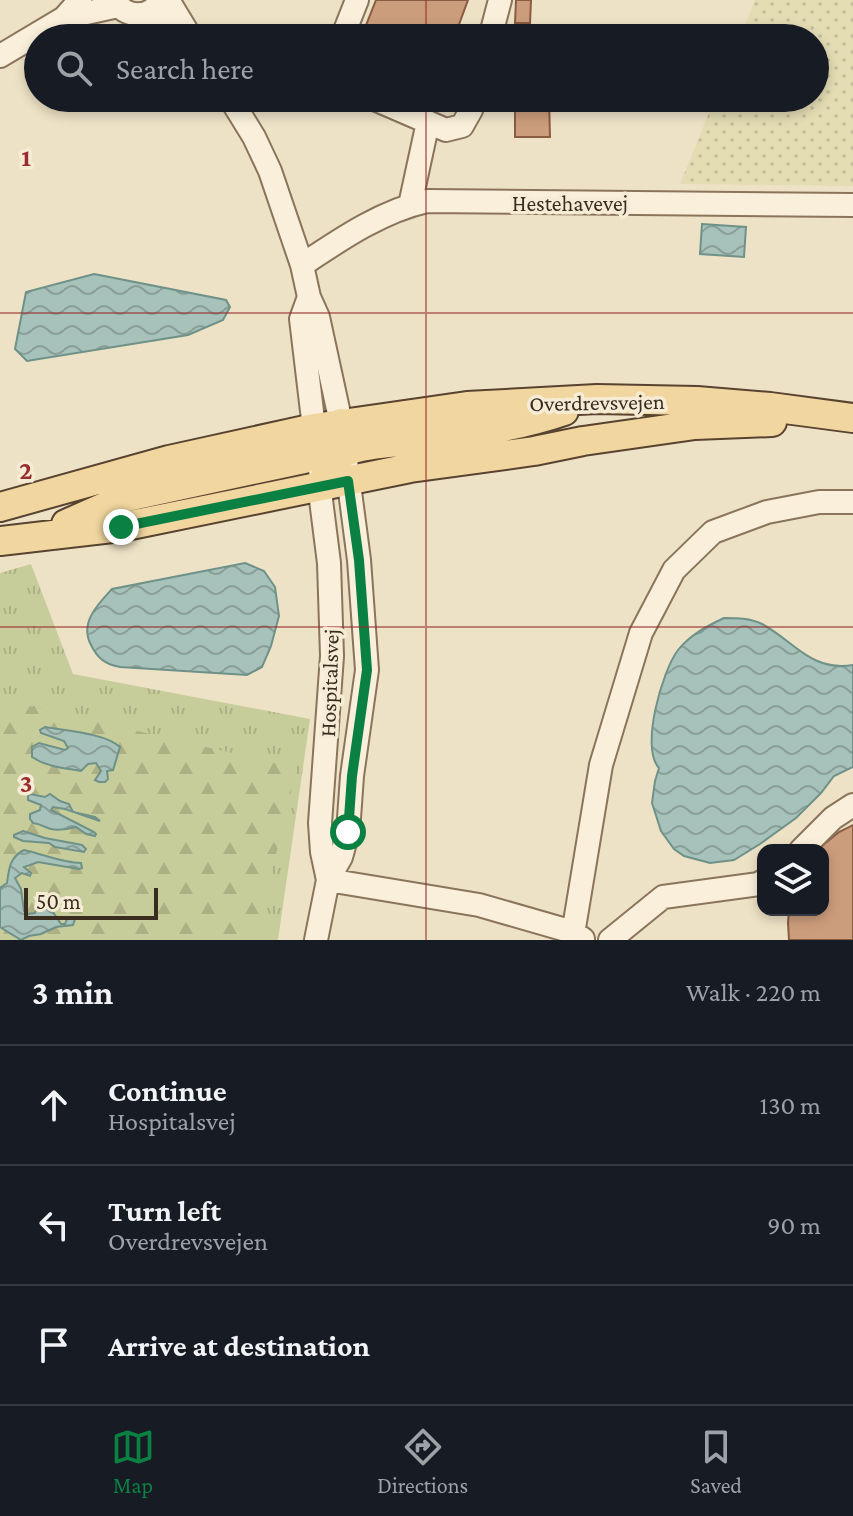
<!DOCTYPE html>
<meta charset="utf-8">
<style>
body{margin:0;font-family:"Crimson Pro",serif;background:#242831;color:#f1f3f6}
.controls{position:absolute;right:24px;bottom:24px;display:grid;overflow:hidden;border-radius:16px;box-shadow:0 4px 12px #0003}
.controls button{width:72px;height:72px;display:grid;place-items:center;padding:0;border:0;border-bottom:2px solid #363941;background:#171b24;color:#f1f3f6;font:40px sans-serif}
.scale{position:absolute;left:24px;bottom:20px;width:134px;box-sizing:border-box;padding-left:8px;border:4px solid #3a2c1f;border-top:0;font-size:22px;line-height:28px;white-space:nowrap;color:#3a2c1f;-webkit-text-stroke:6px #f6ecd6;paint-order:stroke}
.stop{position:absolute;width:24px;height:24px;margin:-18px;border:6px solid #0b8043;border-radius:50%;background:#fff}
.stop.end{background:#0b8043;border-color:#fff;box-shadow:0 2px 8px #0008}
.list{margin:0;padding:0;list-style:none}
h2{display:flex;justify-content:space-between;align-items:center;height:104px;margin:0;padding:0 32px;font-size:34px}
h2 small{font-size:26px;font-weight:400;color:#9ea1a6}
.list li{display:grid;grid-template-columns:52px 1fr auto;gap:24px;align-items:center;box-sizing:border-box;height:120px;padding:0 32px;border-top:2px solid #363941}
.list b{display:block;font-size:30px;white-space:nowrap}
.list p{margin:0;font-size:26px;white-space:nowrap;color:#9ea1a6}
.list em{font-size:26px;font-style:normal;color:#9ea1a6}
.icon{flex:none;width:44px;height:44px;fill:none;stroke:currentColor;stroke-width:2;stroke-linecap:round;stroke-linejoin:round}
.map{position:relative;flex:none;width:853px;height:940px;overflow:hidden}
.search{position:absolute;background:#171b24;box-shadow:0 4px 12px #0003;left:24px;right:24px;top:24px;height:88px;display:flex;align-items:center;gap:20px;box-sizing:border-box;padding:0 28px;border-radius:44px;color:#9ea1a6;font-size:30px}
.sheet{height:464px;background:#171b24}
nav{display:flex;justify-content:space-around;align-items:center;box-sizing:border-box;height:112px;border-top:2px solid #363941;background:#171b24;font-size:22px;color:#9ea1a6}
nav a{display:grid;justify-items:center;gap:4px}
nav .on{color:#0b8043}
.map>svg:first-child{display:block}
.farmland{fill:url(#farmland-dots)}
.grass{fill:url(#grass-tufts)}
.forest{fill:url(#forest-firs)}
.water{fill:url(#water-waves);stroke:#6e9188;stroke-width:2}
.building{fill:#cc9d7c;stroke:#895d41;stroke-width:2}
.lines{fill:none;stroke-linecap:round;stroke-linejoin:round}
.minor-casing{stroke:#8a745c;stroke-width:26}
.major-casing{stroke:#584230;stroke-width:32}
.minor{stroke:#f9efda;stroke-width:22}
.major{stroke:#f1d69f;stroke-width:28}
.route{stroke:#0b8043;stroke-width:10}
.grid{fill:none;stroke:#992c2d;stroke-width:2;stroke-opacity:0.55}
.labels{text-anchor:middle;stroke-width:7;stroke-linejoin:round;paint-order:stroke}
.street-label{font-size:22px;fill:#3a2c1f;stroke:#f6ecd6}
.grid-label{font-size:26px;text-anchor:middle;font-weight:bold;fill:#992c2d;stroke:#f6ecd6;stroke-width:7;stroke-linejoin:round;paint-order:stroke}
</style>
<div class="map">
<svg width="853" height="940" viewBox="0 0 853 940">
<defs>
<pattern id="farmland-dots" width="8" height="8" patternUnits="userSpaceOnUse" patternTransform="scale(2)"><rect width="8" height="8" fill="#e4dcb3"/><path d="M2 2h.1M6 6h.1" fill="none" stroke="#c4bd9a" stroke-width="1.8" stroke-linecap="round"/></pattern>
<pattern id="grass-tufts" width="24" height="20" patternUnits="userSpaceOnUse" patternTransform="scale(2)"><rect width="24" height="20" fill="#c7cd9a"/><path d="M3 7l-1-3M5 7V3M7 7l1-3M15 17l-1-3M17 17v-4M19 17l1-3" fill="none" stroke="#acb084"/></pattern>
<pattern id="forest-firs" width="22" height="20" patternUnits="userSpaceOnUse" patternTransform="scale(2)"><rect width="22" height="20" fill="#c7cd9a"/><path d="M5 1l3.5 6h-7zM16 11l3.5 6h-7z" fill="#acb084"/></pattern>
<pattern id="water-waves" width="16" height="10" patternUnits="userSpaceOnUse" patternTransform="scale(2)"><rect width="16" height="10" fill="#a7c2ba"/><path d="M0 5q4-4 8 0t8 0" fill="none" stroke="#899e97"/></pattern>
</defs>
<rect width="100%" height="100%" fill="#eee2c6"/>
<path class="farmland" d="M755,0H853V186L680,184L715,98H815V38H740Z"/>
<path class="grass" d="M31,564L73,674L310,719L278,940H158L0,752V573Z"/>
<path class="forest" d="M25,705L297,768L255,940H0V718Z"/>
<path class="water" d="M702,224L746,227L744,257L700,254Z
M94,274L226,300L230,307L223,320L188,335L27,361L15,349L26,292Z
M245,563L264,571L275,587L279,616L271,646L262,667L247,675L120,667C105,664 98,659 91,645C79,623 98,604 112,589Z
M724,618C737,618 750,618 762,624C794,641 811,672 853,665V767L834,776L821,793L796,818L760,844L734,860L710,863L684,856L674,849L661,831L652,803L655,781L659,768C640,748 662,671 678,650C690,635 707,626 724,618Z
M45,727C66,731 105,733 120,747L113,770L107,771L108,779L105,782H99L95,780L101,771L96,763L88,764L81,771C64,768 47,767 32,757V747L39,743L65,750L68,748L64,741L41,733L40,730Z
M30,794L45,797L50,794L60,801L69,804L73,812L95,817L100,821L65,809L53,807L51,810L94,832L96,834L95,836L86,834L76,827C68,829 59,831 51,829C44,827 41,824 33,823L30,819V814L40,810L41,805L28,800V796Z
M23,831L45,838L82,845L86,849L84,852L55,847L49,843L23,841L14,837V835Z
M24,850C43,854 62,863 81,863L82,868L79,869L38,862L24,867L31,873L30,876L22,873L15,878L21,889L24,911L28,914L35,913L39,901L45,900L61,924H65L67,919L69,917L75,919L73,925L56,927L41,934L29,936L21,940L0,927V888L7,883C9,868 10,857 24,850Z"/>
<path class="building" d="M376,0H468L454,38H361Z
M516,0H531L530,23H515Z
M515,98H549L550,137H515Z
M853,825V940H789L788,923L789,910H823V850H817L839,832Z"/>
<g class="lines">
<defs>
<path id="minor" d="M114,0C126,19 150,19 161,0
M168,0L191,38
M146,13L177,38
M64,18L118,6
M342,38L357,0
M490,38L500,0
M0,56L64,18L80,0
M230,98L254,137L270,171L302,265L309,297L318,317L341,423L359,560L367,670L352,776L348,832L341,857L328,880L316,940
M372,98L446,130L462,126L471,110L474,98
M410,205L428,122
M302,265C341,239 382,211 427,201L853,205
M309,297L301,319L314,428L318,452L322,487L321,500L329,563L332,656L320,823L322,852L328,880
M801,850L833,818L853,805
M328,880L479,905L573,932L583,939
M572,940L601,765L641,633L674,570L713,532L767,512L819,502H853
M610,940L663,897L759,884L763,881"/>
<path id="major" d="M323,482C327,468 336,455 350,450C369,443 397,443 418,440C467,434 517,427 564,411
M0,507L169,460L314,428L467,406L597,399L697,401L770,407L853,418
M66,524L127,497L304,459C323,450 329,440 341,423
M0,541L121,527L410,468L534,451L583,441L695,425L772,422"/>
</defs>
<use href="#minor" class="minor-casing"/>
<use href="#major" class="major-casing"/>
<use href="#minor" class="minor"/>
<use href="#major" class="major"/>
</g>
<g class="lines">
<path class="route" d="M121,527L348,481L359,560L367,670L352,776L348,832"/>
</g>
<path class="grid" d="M426,0V38M426,98V940M0,313H853M0,627H853"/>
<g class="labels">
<g class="street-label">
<text x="570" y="211">Hestehavevej</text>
<text transform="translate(597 402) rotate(-1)" y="8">Overdrevsvejen</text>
<text transform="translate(329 683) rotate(-88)" y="8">Hospitalsvej</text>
</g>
</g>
<g class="grid-label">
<text x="26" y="166">1</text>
<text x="26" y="479">2</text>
<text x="26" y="792">3</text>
</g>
</svg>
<div class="controls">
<button><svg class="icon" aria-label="layers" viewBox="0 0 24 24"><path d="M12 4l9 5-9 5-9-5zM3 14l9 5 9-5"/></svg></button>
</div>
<div class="scale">50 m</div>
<div class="stop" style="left:348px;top:832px"></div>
<div class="stop end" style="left:121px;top:527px"></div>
<div class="search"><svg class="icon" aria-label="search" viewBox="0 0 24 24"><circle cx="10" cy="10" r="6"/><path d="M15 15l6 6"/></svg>Search here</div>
</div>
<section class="sheet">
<h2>3 min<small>Walk · 220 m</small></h2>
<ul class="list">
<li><svg class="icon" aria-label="ahead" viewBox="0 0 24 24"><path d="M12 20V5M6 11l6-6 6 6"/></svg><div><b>Continue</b><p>Hospitalsvej</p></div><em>130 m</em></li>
<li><svg class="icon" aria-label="left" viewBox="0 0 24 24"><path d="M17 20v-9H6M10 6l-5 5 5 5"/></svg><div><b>Turn left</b><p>Overdrevsvejen</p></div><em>90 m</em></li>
<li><svg class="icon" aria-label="arrive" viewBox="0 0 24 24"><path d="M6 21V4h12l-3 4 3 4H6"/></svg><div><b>Arrive at destination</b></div></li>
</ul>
</section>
<nav>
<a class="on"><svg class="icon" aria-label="map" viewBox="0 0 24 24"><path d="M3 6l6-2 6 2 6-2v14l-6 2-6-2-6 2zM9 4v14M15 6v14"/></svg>Map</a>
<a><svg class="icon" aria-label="directions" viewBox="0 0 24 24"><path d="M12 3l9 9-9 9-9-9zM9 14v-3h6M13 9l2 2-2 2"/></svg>Directions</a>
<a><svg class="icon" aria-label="saved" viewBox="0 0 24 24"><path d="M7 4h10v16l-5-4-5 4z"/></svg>Saved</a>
</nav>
